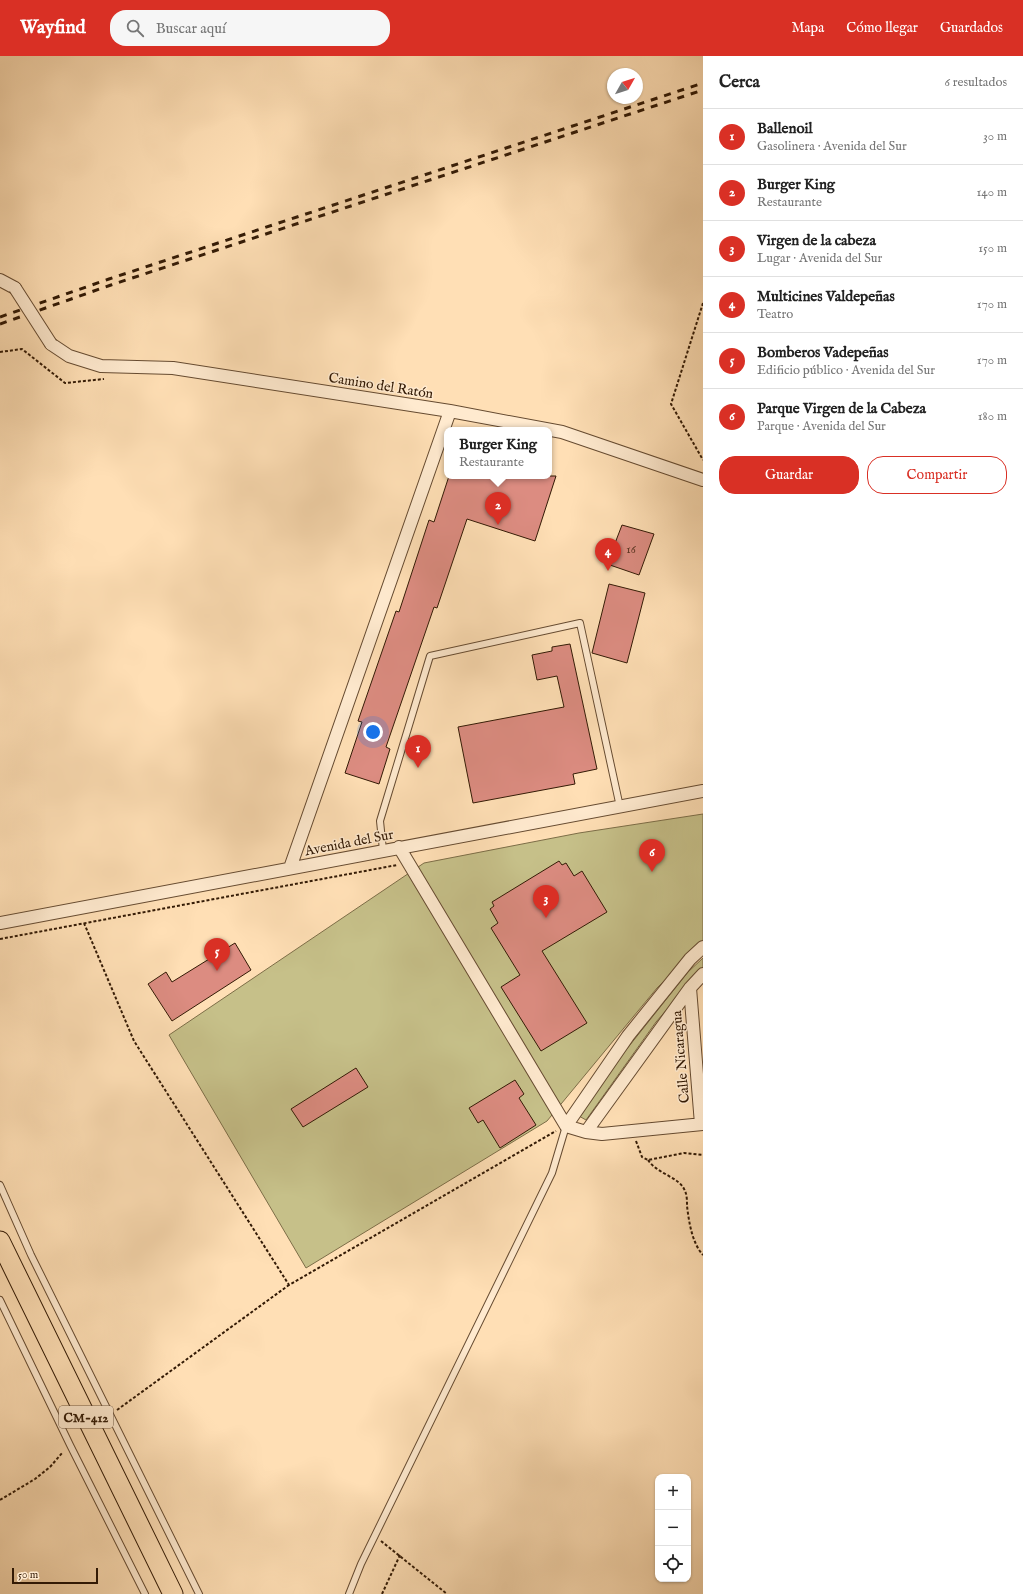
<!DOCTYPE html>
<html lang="es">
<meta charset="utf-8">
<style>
body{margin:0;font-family:"IM FELL English",serif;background:#f6f6f6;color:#222}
.controls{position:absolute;right:12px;bottom:12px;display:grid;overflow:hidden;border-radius:8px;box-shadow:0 1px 3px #0004}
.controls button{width:36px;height:36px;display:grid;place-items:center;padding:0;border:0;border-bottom:1px solid #e0e0e0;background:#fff;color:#222;font:20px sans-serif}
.compass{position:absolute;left:607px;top:12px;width:36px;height:36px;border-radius:50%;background:#fff;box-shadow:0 1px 3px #0004;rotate:51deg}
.scale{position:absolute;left:12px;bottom:10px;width:86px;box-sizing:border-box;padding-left:4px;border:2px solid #331a05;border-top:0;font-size:11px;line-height:14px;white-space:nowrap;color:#331a05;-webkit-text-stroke:3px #ffeacf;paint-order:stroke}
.you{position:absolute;left:373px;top:676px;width:14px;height:14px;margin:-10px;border:3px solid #fff;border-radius:50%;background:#1a73e8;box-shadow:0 0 0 6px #1a73e833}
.badge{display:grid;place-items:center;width:26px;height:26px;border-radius:50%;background:#d93025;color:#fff;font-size:13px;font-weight:700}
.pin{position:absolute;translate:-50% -33px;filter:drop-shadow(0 1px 2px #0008)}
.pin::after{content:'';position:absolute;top:21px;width:14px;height:12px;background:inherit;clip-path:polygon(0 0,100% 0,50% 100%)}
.popup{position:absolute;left:444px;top:371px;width:108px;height:52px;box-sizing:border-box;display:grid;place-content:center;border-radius:8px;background:#fff;filter:drop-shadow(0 1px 3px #0005);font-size:13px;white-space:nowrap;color:#767676}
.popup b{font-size:15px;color:#222}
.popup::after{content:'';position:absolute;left:50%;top:100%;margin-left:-8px;border:8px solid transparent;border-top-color:#fff}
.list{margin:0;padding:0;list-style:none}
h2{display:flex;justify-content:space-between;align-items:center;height:52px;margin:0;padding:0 16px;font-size:17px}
h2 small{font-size:13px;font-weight:400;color:#767676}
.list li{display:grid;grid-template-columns:26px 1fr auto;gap:12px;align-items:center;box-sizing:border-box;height:56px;padding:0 16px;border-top:1px solid #e0e0e0}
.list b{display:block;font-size:15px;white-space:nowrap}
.list p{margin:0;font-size:13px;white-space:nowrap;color:#767676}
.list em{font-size:13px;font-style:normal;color:#767676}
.actions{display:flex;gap:8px;padding:12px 16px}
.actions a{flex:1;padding:9px 0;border:1px solid #d93025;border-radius:16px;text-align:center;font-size:14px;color:#d93025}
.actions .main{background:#d93025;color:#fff}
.icon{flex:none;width:22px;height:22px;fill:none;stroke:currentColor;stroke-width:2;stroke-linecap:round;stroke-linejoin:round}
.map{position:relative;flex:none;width:703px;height:1538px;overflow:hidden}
header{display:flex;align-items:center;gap:24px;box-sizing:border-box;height:56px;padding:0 20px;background:#d93025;color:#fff}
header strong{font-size:19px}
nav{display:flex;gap:22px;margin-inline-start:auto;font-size:14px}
.search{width:280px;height:36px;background:#f6f6f6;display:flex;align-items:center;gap:10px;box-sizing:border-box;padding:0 14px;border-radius:16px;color:#767676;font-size:15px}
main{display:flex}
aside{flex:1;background:#fff}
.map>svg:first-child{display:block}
.green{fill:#c6c089;stroke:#7c6d47}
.building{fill:#dc8c81;stroke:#331a05}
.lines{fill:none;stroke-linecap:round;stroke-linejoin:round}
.lane-casing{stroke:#664b31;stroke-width:8}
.street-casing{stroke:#664b31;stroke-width:14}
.primary-casing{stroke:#331a05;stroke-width:21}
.path{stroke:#331a05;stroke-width:2;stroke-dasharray:3 2;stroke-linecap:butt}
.lane{stroke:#ffeacf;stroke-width:6}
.street{stroke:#ffeacf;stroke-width:12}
.primary{stroke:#ffdfb5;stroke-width:19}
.rail{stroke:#331a05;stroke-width:3;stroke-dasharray:7 7;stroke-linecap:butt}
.street-bridge-casing{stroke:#664b31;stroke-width:14;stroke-linecap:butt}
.street-bridge{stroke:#ffeacf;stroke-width:12}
.labels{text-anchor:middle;stroke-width:3;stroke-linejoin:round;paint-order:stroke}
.number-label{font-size:12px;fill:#5d3624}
.shield{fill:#ffeacf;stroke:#705842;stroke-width:1}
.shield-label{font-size:13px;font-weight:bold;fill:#331a05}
.street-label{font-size:14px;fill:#331a05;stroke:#ffeacf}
</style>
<header>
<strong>Wayfind</strong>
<div class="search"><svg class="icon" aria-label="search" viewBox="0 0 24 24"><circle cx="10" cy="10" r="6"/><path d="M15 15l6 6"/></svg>Buscar aquí</div>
<nav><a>Mapa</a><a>Cómo llegar</a><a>Guardados</a></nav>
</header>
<main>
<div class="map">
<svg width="703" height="1538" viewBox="0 0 703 1538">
<rect width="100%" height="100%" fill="#ffdfb5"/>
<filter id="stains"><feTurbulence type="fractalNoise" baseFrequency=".005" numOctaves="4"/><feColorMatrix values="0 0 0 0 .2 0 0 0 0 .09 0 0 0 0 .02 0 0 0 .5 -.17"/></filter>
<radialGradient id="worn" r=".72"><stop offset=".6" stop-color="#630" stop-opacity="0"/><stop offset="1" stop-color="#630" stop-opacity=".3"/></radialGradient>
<path class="green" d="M703,758V886L657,932L547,1065L306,1212L169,979L424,807L579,777Z
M703,902V912L656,966L586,1064L579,1060L622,999L688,916Z"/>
<path class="building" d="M449,420H556L535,485L467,463L437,552L434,551L386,691L390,693L379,728L345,717L362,666L358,665L396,555L399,556L429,464L434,466Z
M622,469L654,478L639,519L607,508Z
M609,528L645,537L627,607L592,597Z
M570,588L597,713L573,718L575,728L473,747L458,671L564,651L557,620L537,624L532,599L552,595V591Z
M559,805L562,809L566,807L574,820L582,815L607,856L542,895L587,967L541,995L501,931L520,919L491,872L498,867L490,853L494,850L492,846Z
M235,887L251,914L172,965L148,928L166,916L172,926Z
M356,1012L368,1031L303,1071L291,1053Z
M515,1024L524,1038L519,1042L536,1069L500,1092L483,1064L478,1067L469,1052Z"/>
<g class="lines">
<defs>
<path id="lane" d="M383,794L380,765L430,600L580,567L620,751
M0,1129L31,1199L199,1538
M0,1244L70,1389L145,1538
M349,1538L361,1508L552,1117L566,1070"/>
<path id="street" d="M0,224L15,232
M51,288L69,300L101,310L173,312L450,355L562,376L703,424
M399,791L566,1070L586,1076L690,932L703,918
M290,812L450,355
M0,867L703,735
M690,932L701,1068
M566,1070L628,980L690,903L703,891
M586,1076L602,1078L703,1068"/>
<path id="primary" d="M0,1185L173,1538"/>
</defs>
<use href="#lane" class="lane-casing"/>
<use href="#street" class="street-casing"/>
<use href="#primary" class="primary-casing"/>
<path class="path" d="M703,247L671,348L703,404
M0,296L22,293L65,327L104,323
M84,867L134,985L289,1229L556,1075
M0,883L397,809
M636,1085L642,1101L648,1104L684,1097L703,1099
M648,1104C657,1118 680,1121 685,1135C687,1139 687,1145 687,1150C689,1166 692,1187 703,1199
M117,1354L289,1229
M0,1444L35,1423L50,1411L63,1396
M381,1485L447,1538
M382,1538L400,1499"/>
<use href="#lane" class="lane"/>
<use href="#street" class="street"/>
<use href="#primary" class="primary"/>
<path class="rail" d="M0,261L109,223L703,27
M0,268L111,229L703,34"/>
<defs>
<path id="street-bridge" d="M15,232L51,288"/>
</defs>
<use href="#street-bridge" class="street-bridge-casing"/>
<use href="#street-bridge" class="street-bridge"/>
</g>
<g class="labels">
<g class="number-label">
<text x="631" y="497">16</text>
</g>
<rect class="shield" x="59" y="1350" width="54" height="22" rx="3"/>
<g class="shield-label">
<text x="86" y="1366">CM-412</text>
</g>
<g class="street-label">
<text transform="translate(381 329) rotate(9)" y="5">Camino del Ratón</text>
<text transform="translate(349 786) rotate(-11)" y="5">Avenida del Sur</text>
<text transform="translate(680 1001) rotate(-95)" y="5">Calle Nicaragua</text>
</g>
</g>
<rect width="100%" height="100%" filter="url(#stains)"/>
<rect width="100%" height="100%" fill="url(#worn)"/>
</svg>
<div class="controls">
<button>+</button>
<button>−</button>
<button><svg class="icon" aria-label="locate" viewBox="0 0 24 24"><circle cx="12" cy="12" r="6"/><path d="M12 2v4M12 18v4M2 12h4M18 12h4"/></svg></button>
</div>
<svg class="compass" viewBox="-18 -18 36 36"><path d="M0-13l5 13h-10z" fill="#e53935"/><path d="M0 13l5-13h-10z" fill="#767676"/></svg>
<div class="scale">50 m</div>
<div class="you"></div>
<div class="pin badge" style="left:418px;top:712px">1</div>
<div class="pin badge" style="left:498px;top:469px">2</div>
<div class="popup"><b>Burger King</b>Restaurante</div>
<div class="pin badge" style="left:546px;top:862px">3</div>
<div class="pin badge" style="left:608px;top:515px">4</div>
<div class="pin badge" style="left:217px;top:915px">5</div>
<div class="pin badge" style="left:652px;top:816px">6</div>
</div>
<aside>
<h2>Cerca<small>6 resultados</small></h2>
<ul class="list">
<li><span class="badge">1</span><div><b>Ballenoil</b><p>Gasolinera · Avenida del Sur</p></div><em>30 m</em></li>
<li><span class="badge">2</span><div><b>Burger King</b><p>Restaurante</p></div><em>140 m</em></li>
<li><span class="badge">3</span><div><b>Virgen de la cabeza</b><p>Lugar · Avenida del Sur</p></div><em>150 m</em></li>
<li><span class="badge">4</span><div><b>Multicines Valdepeñas</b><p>Teatro</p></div><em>170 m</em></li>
<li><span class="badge">5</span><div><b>Bomberos Vadepeñas</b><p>Edificio público · Avenida del Sur</p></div><em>170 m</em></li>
<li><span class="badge">6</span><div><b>Parque Virgen de la Cabeza</b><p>Parque · Avenida del Sur</p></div><em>180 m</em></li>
</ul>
<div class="actions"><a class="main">Guardar</a><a>Compartir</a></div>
</aside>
</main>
